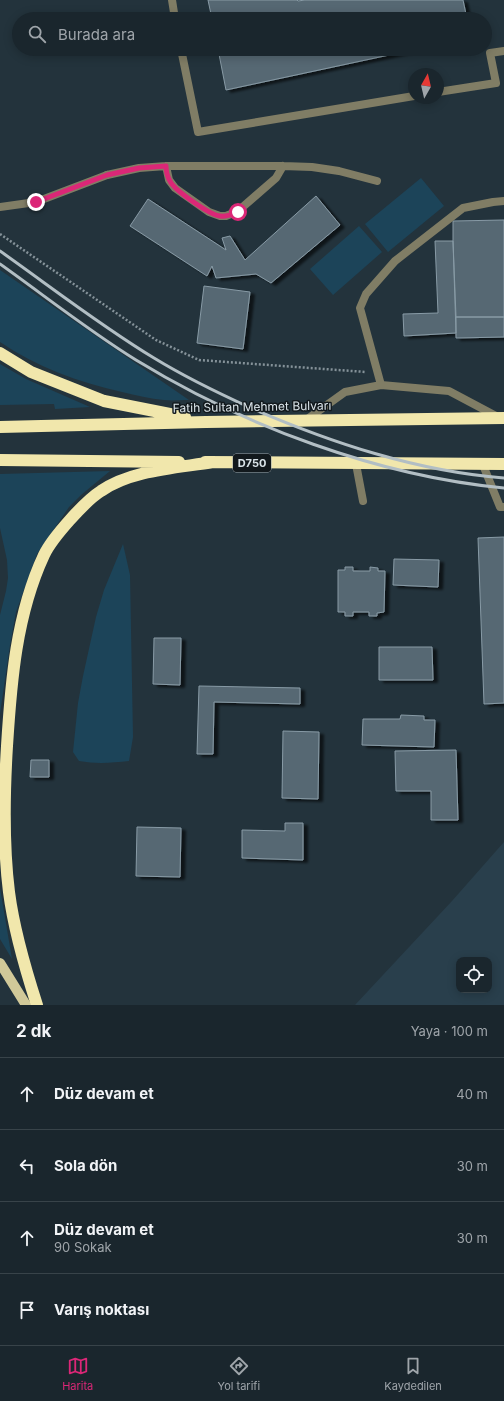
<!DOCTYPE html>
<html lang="tr">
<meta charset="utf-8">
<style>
body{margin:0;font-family:Inter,sans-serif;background:#232e35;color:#f1f3f6}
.controls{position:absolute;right:12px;bottom:12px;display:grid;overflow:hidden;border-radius:8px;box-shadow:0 2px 10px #0003}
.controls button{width:36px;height:36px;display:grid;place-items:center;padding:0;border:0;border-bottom:1px solid #384349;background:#1a262d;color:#f1f3f6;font:20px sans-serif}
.compass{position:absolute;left:408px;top:68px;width:36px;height:36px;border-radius:50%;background:#1a262d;box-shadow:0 2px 10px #0003;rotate:8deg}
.stop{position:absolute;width:12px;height:12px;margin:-9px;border:3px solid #db2777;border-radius:50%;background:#fff}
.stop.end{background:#db2777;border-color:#fff;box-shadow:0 1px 4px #0008}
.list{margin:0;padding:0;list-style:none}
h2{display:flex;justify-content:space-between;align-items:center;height:52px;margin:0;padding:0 16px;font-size:17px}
h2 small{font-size:13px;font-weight:400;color:#9fa5aa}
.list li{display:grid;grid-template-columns:26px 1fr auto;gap:12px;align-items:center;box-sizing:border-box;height:72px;padding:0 16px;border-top:1px solid #384349}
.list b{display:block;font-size:15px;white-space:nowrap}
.list p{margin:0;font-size:13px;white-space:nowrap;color:#9fa5aa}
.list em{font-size:13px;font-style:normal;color:#9fa5aa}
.icon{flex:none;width:22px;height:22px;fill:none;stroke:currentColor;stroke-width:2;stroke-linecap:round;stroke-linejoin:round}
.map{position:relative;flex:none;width:504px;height:1005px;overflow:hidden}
.search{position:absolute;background:#1a262d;box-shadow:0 2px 10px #0003;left:12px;right:12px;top:12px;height:44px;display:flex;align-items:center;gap:10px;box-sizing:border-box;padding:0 14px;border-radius:22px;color:#9fa5aa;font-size:15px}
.sheet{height:340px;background:#1a262d}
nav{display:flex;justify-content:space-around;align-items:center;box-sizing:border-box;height:56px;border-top:1px solid #384349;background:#1a262d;font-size:11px;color:#9fa5aa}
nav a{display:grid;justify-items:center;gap:2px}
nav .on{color:#db2777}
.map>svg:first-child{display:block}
.built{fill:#293f4c;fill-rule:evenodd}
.green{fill:#1c4459}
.building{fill:#576873;stroke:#889ba6;filter:url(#shadow)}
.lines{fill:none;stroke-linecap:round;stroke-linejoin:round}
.path{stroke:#859299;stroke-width:2.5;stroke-dasharray:2 2;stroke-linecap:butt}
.lane{stroke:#807d65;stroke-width:8}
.street{stroke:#807d65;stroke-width:8}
.primary{stroke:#d1c999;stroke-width:10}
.highway{stroke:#f1e7ac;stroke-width:12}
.rail{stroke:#b2bec4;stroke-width:3}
.route{stroke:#db2777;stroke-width:5}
.labels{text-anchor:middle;stroke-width:3;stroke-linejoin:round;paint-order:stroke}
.shield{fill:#12191d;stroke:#9ea7ac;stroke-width:1}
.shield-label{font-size:11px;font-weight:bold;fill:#dae4e9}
.street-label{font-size:12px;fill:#dae4e9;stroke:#12191d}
</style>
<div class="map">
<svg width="504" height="1005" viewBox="0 0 504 1005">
<defs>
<filter id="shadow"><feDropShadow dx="4.5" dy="2.5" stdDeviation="1" flood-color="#0009"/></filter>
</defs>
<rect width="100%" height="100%" fill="#23333c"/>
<path class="built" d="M504,842V1005H355L452,901ZM459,960H489V990H459Z"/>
<path class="green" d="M421,178L444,206L388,252L365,224Z
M359,226L382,252L333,295L310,269Z
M0,270L189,400C181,400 172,401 164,400C150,399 136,395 122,392C78,382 37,367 0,342Z
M0,364L26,379L90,407L55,409L54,404L0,405Z
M110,471L81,495L69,507L37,554L16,612L10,645L0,714V615L6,591L8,578L7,560L0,528V474Z
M123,544L130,575L133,737L129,761C111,763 96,764 79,761L73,752L78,703L83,676L96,617L104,590Z
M0,888L12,959L0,939Z"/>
<path class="building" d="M208,0H297L298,1L305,0H463L467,19H212Z
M218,49H417L226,90Z
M316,196L340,225L271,283L256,274L216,278L212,266L207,276L130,226L148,199L226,250L222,238L230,236L245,260Z
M504,220V317H456L453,241V221Z
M435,241H453L456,333L404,336L403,314L438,313Z
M204,286L250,292L243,349L197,343Z
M456,317H504V337L456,338Z
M504,537V703L484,704L478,538Z
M394,559L439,560L438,587L393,585Z
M345,567H353V571H370V567L378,568V571H385L384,612L377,613V616H369V612H353V616H345V612H338V570H345Z
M154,638H181L180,685L153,684Z
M379,647H432L433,680H379Z
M199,686L300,688V704L214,702L213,754H197Z
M401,715L424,716V720H435L434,747L362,745L363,719H400Z
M283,731L319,732L318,799L282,798Z
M456,750L458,820H431V791H396L395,751Z
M31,760H49V777H30Z
M285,823H303V860L242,858V830L285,831Z
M137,827L181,828L180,877L136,876Z"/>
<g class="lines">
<path class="path" d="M0,234L156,340L199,360L366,372"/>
<path class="lane" d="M166,166L169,180L175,188L209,212L220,216H226L238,211L276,178L283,166
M107,175L139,168L166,166H283L312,167L339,171L377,181
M381,385L360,308L366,294L395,261L463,208L493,202L504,201
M306,420L345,392L381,385L449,391L498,417
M356,464L363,501"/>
<path class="street" d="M172,0L175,19
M181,49L198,132L414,96
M438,92L496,83L490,53L504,51
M0,207L36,202L107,175
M483,465L500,507H504"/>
<path class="primary" d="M0,963L26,1005"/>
<path class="highway" d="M0,353L31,372L104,401L185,417
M0,427L206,422L504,418
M0,460L179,462
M205,462L504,464
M37,1005C25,968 14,931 9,892C3,844 4,795 7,746C11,682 16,615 44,555C52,538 85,501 101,491C131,470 177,468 213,462"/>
<path class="rail" d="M0,251C51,287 101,326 154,358C185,377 218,393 251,408C332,443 416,471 504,478
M0,264C45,296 89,331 136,360C244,426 378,476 504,488"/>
</g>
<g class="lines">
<path class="route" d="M36,202L107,175L139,168L166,166C166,171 167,176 170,181C174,190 210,215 220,216C227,217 233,214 238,212"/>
</g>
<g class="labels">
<rect class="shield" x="233" y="454" width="38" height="18" rx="3"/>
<g class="shield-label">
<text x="252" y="467">D750</text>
</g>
<g class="street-label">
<text transform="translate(252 407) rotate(-1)" y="4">Fatih Sultan Mehmet Bulvarı</text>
</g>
</g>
</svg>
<div class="controls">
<button><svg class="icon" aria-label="locate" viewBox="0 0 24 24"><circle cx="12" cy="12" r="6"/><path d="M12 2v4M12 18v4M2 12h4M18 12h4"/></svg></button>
</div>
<svg class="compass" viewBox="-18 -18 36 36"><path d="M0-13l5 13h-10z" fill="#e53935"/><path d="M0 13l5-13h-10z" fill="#9fa5aa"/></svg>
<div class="stop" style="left:238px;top:212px"></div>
<div class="stop end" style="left:36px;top:202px"></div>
<div class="search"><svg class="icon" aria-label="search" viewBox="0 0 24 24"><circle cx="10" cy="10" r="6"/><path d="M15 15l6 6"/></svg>Burada ara</div>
</div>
<section class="sheet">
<h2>2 dk<small>Yaya · 100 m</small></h2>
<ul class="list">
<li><svg class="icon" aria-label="ahead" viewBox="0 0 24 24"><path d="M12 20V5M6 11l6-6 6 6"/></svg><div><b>Düz devam et</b></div><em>40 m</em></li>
<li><svg class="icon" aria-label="left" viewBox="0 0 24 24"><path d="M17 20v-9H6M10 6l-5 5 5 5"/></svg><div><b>Sola dön</b></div><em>30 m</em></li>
<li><svg class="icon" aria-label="ahead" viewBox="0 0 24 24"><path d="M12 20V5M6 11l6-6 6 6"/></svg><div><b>Düz devam et</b><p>90 Sokak</p></div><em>30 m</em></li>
<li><svg class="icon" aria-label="arrive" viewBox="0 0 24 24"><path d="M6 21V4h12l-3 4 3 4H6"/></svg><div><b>Varış noktası</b></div></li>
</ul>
</section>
<nav>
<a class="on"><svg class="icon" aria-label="map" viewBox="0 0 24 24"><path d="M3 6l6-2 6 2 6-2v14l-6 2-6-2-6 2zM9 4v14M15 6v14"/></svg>Harita</a>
<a><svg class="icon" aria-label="directions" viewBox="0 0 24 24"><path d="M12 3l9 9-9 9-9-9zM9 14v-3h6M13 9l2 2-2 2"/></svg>Yol tarifi</a>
<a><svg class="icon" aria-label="saved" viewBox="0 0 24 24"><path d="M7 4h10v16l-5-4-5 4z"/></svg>Kaydedilen</a>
</nav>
